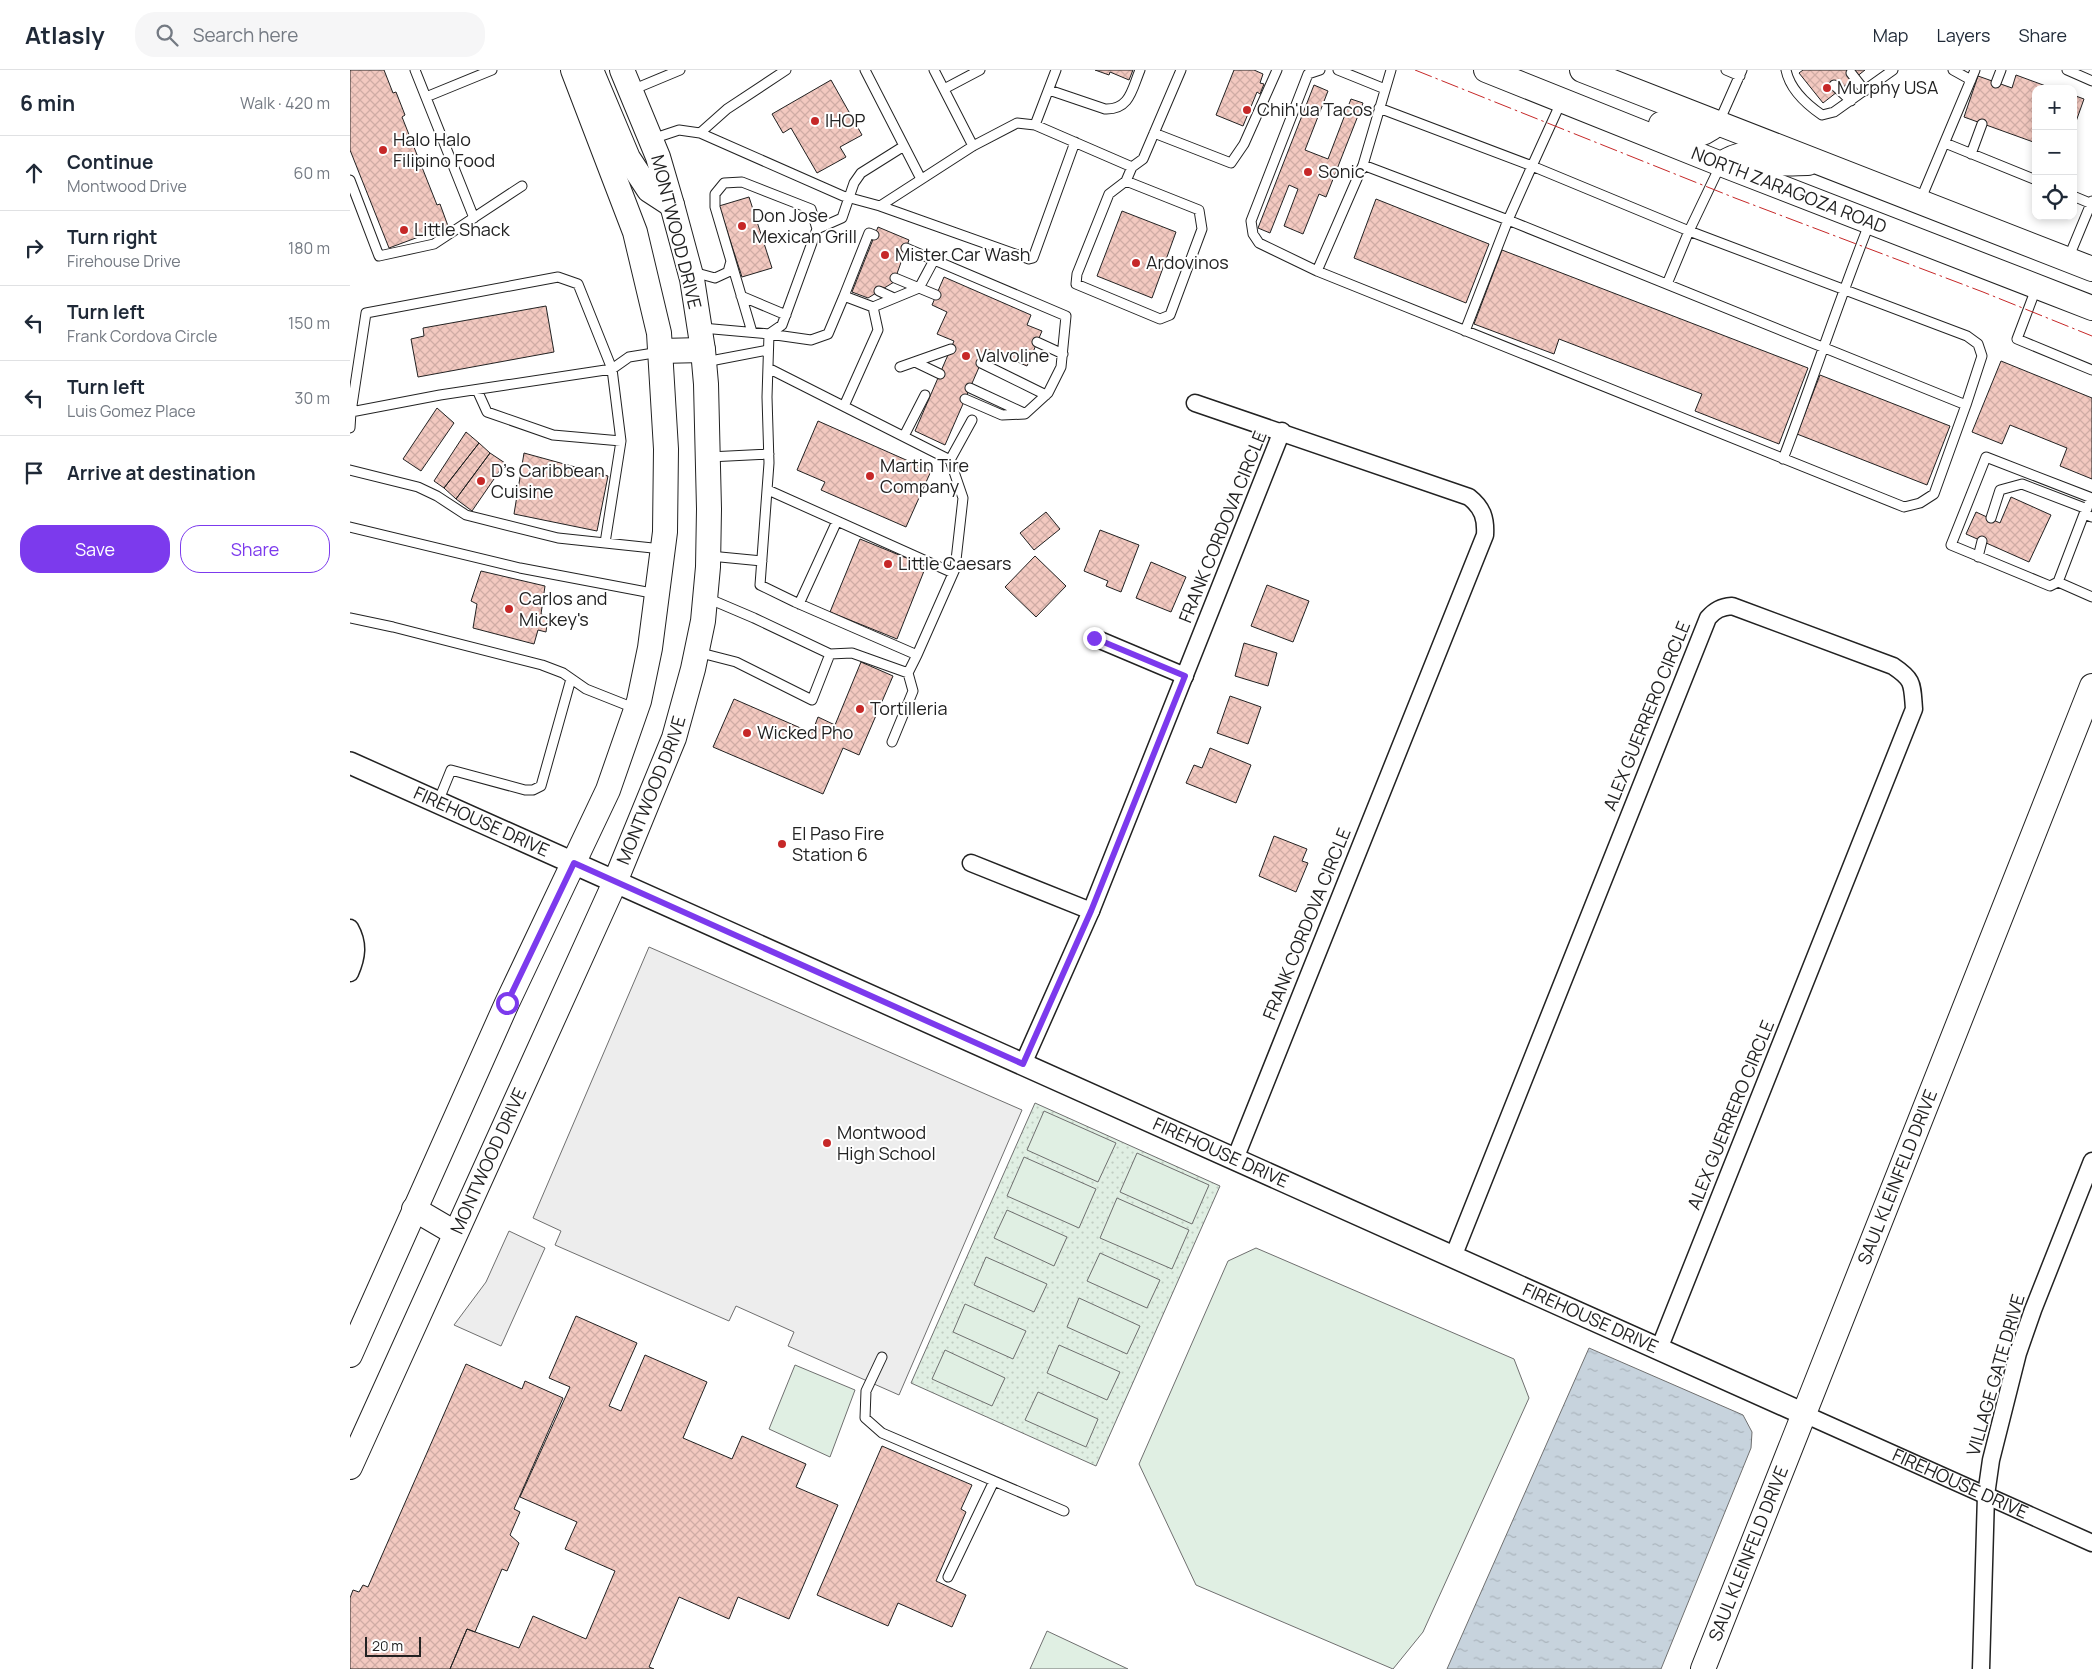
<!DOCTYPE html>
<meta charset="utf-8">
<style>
body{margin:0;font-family:Manrope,sans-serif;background:#f6f6f7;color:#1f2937}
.controls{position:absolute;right:15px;top:15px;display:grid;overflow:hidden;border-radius:10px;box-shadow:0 2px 8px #0003}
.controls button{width:45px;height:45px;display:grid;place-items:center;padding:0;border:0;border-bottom:1px solid #e0e1e3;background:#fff;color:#1f2937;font:25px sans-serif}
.scale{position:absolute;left:15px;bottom:12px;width:56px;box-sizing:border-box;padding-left:5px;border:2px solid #222;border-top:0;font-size:14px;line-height:18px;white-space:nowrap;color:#222;-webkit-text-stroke:4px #fff;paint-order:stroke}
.stop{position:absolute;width:15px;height:15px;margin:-11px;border:4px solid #7c3aed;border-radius:50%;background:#fff}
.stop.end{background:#7c3aed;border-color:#fff;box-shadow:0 1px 5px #0008}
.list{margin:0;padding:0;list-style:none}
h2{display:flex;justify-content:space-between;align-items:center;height:65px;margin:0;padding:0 20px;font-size:21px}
h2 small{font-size:16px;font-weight:400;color:#747a83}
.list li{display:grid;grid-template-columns:32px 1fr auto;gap:15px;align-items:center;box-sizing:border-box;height:75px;padding:0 20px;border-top:1px solid #e0e1e3}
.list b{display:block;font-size:19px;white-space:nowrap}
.list p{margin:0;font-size:16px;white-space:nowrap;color:#747a83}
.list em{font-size:16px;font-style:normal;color:#747a83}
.actions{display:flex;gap:10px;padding:15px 20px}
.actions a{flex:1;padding:11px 0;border:1px solid #7c3aed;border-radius:20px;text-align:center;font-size:18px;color:#7c3aed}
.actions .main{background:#7c3aed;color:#fff}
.icon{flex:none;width:28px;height:28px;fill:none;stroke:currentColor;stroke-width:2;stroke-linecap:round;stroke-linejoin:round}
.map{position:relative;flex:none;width:1742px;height:1599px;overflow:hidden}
header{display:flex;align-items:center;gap:30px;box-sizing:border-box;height:70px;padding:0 25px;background:#fff;border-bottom:1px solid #e0e1e3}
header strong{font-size:24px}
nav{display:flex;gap:28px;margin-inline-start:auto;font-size:18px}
.search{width:350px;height:45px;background:#f6f6f7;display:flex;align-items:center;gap:12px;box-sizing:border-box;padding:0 18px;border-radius:20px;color:#747a83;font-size:19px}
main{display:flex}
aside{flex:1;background:#fff}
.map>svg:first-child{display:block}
.park{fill:url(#park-dots);stroke:#6f6f6f}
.pitch{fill:#e0efe3;stroke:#6f6f6f}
.parking{fill:#ededed;stroke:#6f6f6f}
.water{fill:url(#water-ripples);stroke:#6f6f6f}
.building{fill:url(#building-cross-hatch);stroke:#222}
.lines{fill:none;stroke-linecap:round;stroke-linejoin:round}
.service-casing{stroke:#222;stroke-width:11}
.minor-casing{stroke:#222;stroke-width:19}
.tertiary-casing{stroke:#222;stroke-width:24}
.secondary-casing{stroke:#222;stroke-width:26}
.service{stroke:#fff;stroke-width:9}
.minor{stroke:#fff;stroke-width:16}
.tertiary{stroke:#fff;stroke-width:21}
.secondary{stroke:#fff;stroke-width:24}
.power{stroke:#c62828;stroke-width:1;stroke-dasharray:18 4 2.5 4;stroke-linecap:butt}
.route{stroke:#7c3aed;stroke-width:6}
.poi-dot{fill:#c62828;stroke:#fff;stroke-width:2}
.labels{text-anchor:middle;stroke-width:4;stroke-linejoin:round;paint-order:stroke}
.poi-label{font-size:18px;fill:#222;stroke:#fff;text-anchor:start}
.street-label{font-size:18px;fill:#222;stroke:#fff}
</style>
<header>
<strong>Atlasly</strong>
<div class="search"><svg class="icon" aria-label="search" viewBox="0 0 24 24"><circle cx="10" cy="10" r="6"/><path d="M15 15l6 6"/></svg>Search here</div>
<nav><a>Map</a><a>Layers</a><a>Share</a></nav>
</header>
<main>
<aside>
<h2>6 min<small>Walk · 420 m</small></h2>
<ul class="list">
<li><svg class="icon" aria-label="ahead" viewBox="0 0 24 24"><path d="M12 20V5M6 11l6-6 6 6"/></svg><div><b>Continue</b><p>Montwood Drive</p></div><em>60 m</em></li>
<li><svg class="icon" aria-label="right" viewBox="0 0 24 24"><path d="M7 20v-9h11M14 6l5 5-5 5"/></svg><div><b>Turn right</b><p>Firehouse Drive</p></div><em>180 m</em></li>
<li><svg class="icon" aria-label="left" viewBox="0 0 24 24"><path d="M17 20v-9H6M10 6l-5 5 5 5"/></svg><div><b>Turn left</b><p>Frank Cordova Circle</p></div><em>150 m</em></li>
<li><svg class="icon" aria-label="left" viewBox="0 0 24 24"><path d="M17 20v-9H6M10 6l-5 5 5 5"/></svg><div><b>Turn left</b><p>Luis Gomez Place</p></div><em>30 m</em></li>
<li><svg class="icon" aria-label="arrive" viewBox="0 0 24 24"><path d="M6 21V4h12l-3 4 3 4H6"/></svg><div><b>Arrive at destination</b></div></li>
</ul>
<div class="actions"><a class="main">Save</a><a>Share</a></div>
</aside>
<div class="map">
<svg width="1742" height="1599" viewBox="0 0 1742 1599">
<defs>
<pattern id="park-dots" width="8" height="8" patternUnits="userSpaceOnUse" patternTransform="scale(1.25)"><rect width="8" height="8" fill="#e0efe3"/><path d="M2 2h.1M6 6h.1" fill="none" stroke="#c0cdc2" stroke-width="1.8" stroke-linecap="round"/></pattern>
<pattern id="water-ripples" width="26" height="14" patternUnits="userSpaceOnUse" patternTransform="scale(1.25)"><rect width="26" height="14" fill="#c7d3dd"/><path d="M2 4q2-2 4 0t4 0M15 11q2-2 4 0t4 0" fill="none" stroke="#abb5bd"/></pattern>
<pattern id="building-cross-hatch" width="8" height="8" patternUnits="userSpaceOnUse" patternTransform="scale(1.25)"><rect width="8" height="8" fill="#f3c9c0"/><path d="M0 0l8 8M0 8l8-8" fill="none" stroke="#d0aca5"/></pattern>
</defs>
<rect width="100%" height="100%" fill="#fff"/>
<path class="park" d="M685,1033L870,1116L746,1396L561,1313Z"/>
<path class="pitch" d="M694,1041L766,1073L748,1112L677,1080Z
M787,1083L859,1115L842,1154L770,1122Z
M674,1087L746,1119L729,1158L657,1126Z
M767,1128L839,1160L822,1199L750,1168Z
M657,1140L717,1167L704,1196L644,1168Z
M906,1178L1164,1289L1179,1328L1073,1562L1043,1599L846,1515L789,1394L878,1191Z
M750,1183L810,1210L797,1238L737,1211Z
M636,1187L697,1214L684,1242L624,1215Z
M729,1228L790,1256L777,1284L717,1257Z
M615,1234L676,1261L663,1289L603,1262Z
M709,1275L770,1302L757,1330L697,1303Z
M595,1280L655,1308L642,1336L582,1309Z
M445,1295L505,1320L480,1387L419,1359Z
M688,1322L748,1349L736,1377L675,1350Z
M697,1561L778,1599H680Z"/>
<path class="parking" d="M299,877L672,1040L549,1325L438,1276L444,1262L386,1236L379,1251L205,1175L211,1161L183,1148Z
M159,1161L195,1178L151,1276L104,1255L136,1212Z"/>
<path class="water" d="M1239,1278L1393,1345L1402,1362L1401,1378L1311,1599H1097Z"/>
<path class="building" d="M0,0H34L43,23L46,22L55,45L52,47L87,135L90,134L98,156L39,178L0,80Z
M745,0H783L779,10L760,2L759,5Z
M884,0H904L913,4L910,13L914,14L910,24L907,22L893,56L866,45Z
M1453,0H1515L1473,33L1449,3Z
M1666,5L1704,19H1686V73L1614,47L1628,6L1662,18Z
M481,10L512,65L490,77L496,87L467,103L441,58L433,63L422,44Z
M964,15L978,21L955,80L978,89L1001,29L1013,33L976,127L969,124L953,164L934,156L948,119L939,115L920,163L908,158Z
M1723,25L1734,29L1723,60Z
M399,127L422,198L392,207L369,136Z
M1026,129L1139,174L1116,233L1004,188Z
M772,141L826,162L802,228L747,206Z
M528,157L559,170L544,212L518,228L502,222Z
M1152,180L1458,298L1429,374L1345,341L1352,324L1209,269L1204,284L1124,254Z
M594,207L681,245L677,255L692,261L677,296L637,279L595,375L565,361L604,271L587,264L597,242L582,235Z
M196,236L204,282L68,307L61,269L74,266L73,258Z
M1651,291L1742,328V409L1710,396L1717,378L1660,355L1652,374L1622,362Z
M1470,305L1600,356L1577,415L1447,364Z
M87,338L104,353L71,401L53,389Z
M468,351L581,401L556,457L471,420L475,412L447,400Z
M116,362L129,373L94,418L84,411Z
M129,373L140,383L106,429L94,418Z
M140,383L155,393L122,441L106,429Z
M174,383L258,406L247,461L164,444Z
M1661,427L1701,445L1679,492L1616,464L1626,442L1650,453Z
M696,442L710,459L684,480L670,463Z
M750,460L789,475L771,522L756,516L758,511L734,501Z
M510,469L576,496L547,569L480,542Z
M685,486L716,516L686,547L655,517Z
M801,492L836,507L821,542L786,528Z
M131,501L195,516L191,544L198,546L196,562L188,560L184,574L123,558L127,534L121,531Z
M917,515L959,531L943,572L901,556Z
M894,573L927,583L918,616L885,606Z
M511,592L543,606L509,685L493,678L473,724L363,677L384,629L462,663L468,647L485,655Z
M880,626L911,637L898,674L867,663Z
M860,678L901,695L886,733L836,713L844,695L852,698Z
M924,766L957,779L952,791L958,793L946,822L909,806Z
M226,1246L287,1273L259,1336L271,1341L295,1285L357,1312L333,1368L382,1389L392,1366L456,1394L446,1417L488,1435L439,1549L388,1527L379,1549L329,1527L299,1597L304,1599H100L117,1559L169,1578L183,1546L236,1569L265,1501L215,1479L227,1452L170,1427L220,1317L199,1308Z
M116,1294L172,1319L175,1311L213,1328L164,1439L170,1442L160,1465L169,1473L157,1501L152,1499L125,1562L117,1559L100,1599H0V1528L3,1520L9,1522L13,1515L18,1517Z
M532,1376L622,1415L611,1439L616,1442L586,1511L616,1525L602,1557L548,1533L538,1556L467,1525Z"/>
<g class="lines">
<defs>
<path id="service" d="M65,0L124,148
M436,0L377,39L350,63L493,126L530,136L623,76L667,53L685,55L782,97L793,89L831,0
M515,0L571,109
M584,0L623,76
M970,0L958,4L901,151L903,164L909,173L967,201L1013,95L1041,0
M988,0L1035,19
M1376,0L1390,6
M1436,0C1440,20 1456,34 1472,45L1484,42L1543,0
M1603,0L1621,10
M1717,0L1742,11
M1501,3L1515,21
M1646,13L1651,0
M1484,15L1501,31
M594,19L630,0
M282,20L330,0
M699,20L755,39C780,40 782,19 790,0
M76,27L142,0
M1029,38L1182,96L1158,150L1616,335L1632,286L1628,274L1617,266L1339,161L1182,96L1212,30
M1369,52L1392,0
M685,55L706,0
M804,63L881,93L894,74L927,0
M302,69L329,60L350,63
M1595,73L1686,110
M1621,84L1632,54
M1013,95L1158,150L1115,261
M0,110L29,186L84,174L172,116
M776,111L849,140L852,159L820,245L810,249L726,214L727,204L759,124L776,111L782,97
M1723,126L1742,134
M1570,131L1625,0
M530,136L679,189L683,188L725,72
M556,178L716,246L711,297L698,323L675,344L652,345L615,329
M1718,189L1742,131
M967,201L1554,437L1570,433L1584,424L1616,335
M343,202L365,208L378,202L381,191
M545,208L586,225
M1317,214L1339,161L1371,94
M1687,216L1667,269L1742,300
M529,221L544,228
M391,226L436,245
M494,226L519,163L524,165
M523,237L569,218L584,190
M352,258L419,264L461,270L478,264L494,226L523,237L528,260L494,336
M402,262L365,137V124L374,113L392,112L461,139L467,159
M419,264L417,327L419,393L410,515L445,532L567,585L558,603L502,583L480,584
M419,264L432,255L467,159L492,148L504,113L511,103L554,76
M687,272L713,284
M355,292L418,280
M565,292L590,304
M631,293L696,325
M550,297L601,279
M418,298L600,390L613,428L605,499L567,585
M620,318L674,343
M1,342L16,243L208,207L228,214L262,299L271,371L203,365L137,342L127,320
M0,358L1,342L90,325L262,299L279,287L310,282
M554,366L575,325
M359,387L419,384
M1433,389C1463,310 1489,230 1520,152
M600,390L622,350
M0,400L68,417L87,426L116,445L208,468L312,479
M418,420L603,503
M1734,444L1742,428L1636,387L1601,475L1700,516L1708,512L1734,444L1742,447
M1641,448L1650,420L1672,414L1737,439
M0,457L170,498L307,524
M255,473L271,371
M360,486L412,491
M1628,487L1632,471
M1708,512L1742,527
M449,534L487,451
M0,548L43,557L192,595L213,603L236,619L284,638
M347,582L386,592L462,630L480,584L404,548L357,528
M542,672L563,621L558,603
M88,732L101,700L175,720H183L191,716L221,609
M532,1287L516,1321L515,1348L532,1363L714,1441
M598,1507L644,1411"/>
<g id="minor">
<path d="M845,333L1119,427C1133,438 1136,449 1135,465L885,1089"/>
<path d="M745,568L835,606"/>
<path d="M621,793L741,841"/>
<path d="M0,858C9,874 7,887 0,903"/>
<path d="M673,994L741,841L932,361"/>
<path d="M1103,1187L1358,548C1365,540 1371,537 1382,536L1543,596C1564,610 1562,614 1564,639L1309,1279"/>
<path id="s1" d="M1454,1344L1742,1473"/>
<path d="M1631,1599L1636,1425L1641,1390L1668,1283L1683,1240L1742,1091"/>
</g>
<g id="tertiary">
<path id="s2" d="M0,693L1454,1344"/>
</g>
<g id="secondary">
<path d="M241,0L278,88L299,120L322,135"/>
<path id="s3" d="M1136,0L1371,94L1742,238"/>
<path d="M1232,0L1742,199"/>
<path d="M1311,54C1338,64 1344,73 1368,53"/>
<path d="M1371,94C1400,76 1399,91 1427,93C1437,94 1448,93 1458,93"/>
<path d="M310,281L353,280"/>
<path d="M64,1139L105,1163"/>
<path d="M0,1285L157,933L258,720L289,631L300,578L315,462L316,379L309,263L285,162L223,0"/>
<path id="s4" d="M0,1397L265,812L324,668L343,599L353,551L358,497L359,439L356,314L353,280L342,209L322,135L308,87L272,0"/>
<path id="s5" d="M1353,1599L1742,616"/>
</g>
</defs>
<use href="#service" class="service-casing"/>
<use href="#minor" class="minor-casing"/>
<use href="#tertiary" class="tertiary-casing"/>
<use href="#secondary" class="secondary-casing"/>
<use href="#service" class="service"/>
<use href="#minor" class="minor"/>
<use href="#tertiary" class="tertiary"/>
<use href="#secondary" class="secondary"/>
<path class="power" d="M1065,0L1385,128L1633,222L1742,266"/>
</g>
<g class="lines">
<path class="route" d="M157,933L224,793L673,994L741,841L835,606L744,568"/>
</g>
<g class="poi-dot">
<circle cx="1477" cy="18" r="5"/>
<circle cx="897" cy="40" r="5"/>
<circle cx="465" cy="51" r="5"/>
<circle cx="33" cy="80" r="5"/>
<circle cx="958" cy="102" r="5"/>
<circle cx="392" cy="156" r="5"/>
<circle cx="54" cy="160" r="5"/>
<circle cx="535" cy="185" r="5"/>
<circle cx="786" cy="193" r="5"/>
<circle cx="616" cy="286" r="5"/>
<circle cx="520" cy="406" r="5"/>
<circle cx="131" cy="411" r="5"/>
<circle cx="538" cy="494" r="5"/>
<circle cx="159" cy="539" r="5"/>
<circle cx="510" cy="639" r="5"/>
<circle cx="397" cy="663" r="5"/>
<circle cx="432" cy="774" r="5"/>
<circle cx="477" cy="1073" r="5"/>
</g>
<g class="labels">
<g class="poi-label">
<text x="1487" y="24">Murphy USA</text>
<text x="907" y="46">Chih'ua Tacos</text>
<text x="475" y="57">IHOP</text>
<text x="43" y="76">Halo Halo<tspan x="43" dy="21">Filipino Food</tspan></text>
<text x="968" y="108">Sonic</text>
<text x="402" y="152">Don Jose<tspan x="402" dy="21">Mexican Grill</tspan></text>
<text x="64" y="166">Little Shack</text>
<text x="545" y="191">Mister Car Wash</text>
<text x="796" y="199">Ardovinos</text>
<text x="626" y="292">Valvoline</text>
<text x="530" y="402">Martin Tire<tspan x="530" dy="21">Company</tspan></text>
<text x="141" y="407">D's Caribbean<tspan x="141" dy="21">Cuisine</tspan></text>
<text x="548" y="500">Little Caesars</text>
<text x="169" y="535">Carlos and<tspan x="169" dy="21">Mickey's</tspan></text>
<text x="520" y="645">Tortilleria</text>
<text x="407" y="669">Wicked Pho</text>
<text x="442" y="770">El Paso Fire<tspan x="442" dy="21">Station 6</tspan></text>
<text x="487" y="1069">Montwood<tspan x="487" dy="21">High School</tspan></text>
</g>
<g class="street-label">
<text dy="6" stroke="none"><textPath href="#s3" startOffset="326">NORTH ZARAGOZA ROAD</textPath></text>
<text transform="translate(326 162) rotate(76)" y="6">MONTWOOD DRIVE</text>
<text transform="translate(873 457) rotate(-68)" y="6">FRANK CORDOVA CIRCLE</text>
<text transform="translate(1297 646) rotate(-68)" y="6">ALEX GUERRERO CIRCLE</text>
<text dy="6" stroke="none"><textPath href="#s4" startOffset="741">MONTWOOD DRIVE</textPath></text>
<text dy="6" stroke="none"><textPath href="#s2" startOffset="144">FIREHOUSE DRIVE</textPath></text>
<text transform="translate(957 854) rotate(-68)" y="6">FRANK CORDOVA CIRCLE</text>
<text transform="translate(1381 1045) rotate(-68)" y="6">ALEX GUERRERO CIRCLE</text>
<text dy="6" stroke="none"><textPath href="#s2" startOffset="954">FIREHOUSE DRIVE</textPath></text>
<text dy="6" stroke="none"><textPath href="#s4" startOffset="336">MONTWOOD DRIVE</textPath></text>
<text dy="6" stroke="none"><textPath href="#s5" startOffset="529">SAUL KLEINFELD DRIVE</textPath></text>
<text dy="6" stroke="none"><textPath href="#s2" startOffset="1359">FIREHOUSE DRIVE</textPath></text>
<text transform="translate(1646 1305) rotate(-74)" y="6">VILLAGE GATE DRIVE</text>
<text dy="6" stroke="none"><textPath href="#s1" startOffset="171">FIREHOUSE DRIVE</textPath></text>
<text dy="6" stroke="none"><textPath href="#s5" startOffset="124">SAUL KLEINFELD DRIVE</textPath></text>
</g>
</g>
</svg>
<div class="controls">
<button>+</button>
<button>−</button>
<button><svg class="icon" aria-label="locate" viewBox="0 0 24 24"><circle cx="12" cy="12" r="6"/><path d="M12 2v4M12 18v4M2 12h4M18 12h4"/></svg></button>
</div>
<div class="scale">20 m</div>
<div class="stop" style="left:157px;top:933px"></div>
<div class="stop end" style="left:744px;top:568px"></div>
</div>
</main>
